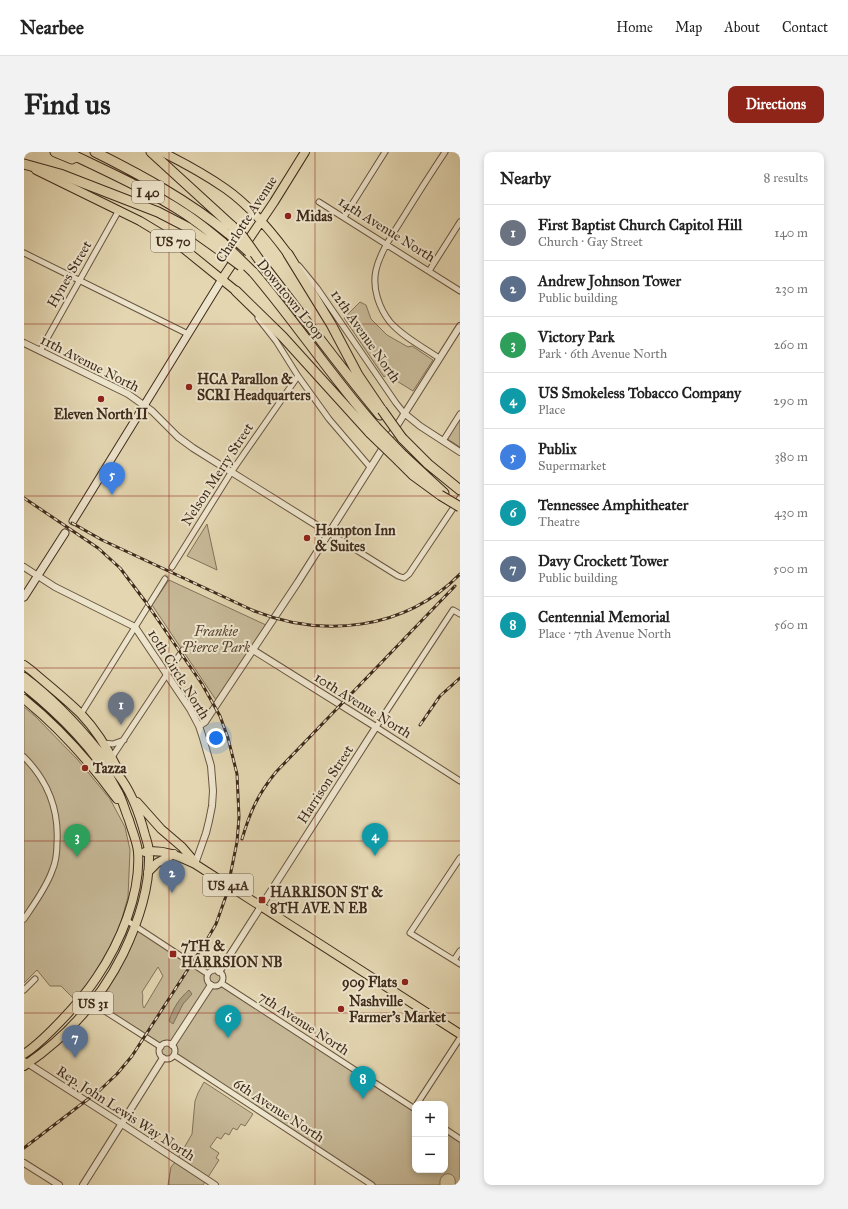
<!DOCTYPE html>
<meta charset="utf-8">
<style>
body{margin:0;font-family:"IM FELL Great Primer",serif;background:#f2f2f2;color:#222}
.controls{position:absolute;right:12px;bottom:12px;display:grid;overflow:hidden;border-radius:8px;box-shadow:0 2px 6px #0003}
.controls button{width:36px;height:36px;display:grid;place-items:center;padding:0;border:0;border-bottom:1px solid #e0e0e0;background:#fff;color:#222;font:20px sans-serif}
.you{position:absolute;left:192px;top:586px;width:14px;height:14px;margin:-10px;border:3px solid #fff;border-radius:50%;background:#1a73e8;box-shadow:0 0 0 6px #1a73e833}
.badge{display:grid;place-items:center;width:26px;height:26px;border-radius:50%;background:#8f2418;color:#fff;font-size:13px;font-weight:700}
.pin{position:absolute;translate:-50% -33px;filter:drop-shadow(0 1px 2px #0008)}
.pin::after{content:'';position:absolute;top:21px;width:14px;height:12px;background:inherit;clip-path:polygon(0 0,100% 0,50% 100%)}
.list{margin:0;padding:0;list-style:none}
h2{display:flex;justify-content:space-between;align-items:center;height:52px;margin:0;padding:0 16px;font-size:17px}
h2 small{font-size:13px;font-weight:400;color:#767676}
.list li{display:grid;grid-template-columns:26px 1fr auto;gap:12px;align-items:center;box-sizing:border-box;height:56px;padding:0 16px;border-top:1px solid #e0e0e0}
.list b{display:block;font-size:15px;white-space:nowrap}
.list p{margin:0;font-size:13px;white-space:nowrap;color:#767676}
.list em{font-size:13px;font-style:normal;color:#767676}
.map{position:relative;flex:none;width:436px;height:1033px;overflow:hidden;border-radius:8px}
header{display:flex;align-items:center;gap:24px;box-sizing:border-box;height:56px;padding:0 20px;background:#fff;border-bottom:1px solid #e0e0e0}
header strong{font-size:19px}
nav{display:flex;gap:22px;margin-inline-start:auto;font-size:14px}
.intro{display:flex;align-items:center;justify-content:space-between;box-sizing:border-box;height:96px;padding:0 24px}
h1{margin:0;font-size:28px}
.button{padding:10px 18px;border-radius:8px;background:#8f2418;color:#fff;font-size:14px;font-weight:700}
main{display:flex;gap:24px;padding:0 24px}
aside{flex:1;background:#fff;border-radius:8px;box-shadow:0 2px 6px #0003}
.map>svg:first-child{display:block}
.green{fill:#c7b998;stroke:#83725a;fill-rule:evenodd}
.water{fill:#ab9c7e;stroke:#806f56}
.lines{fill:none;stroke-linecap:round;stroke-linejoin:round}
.minor-tunnel{stroke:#c2b493;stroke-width:5;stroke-dasharray:5 2.5;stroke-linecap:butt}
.secondary-tunnel{stroke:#c2b493;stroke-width:7;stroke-dasharray:7 3.5;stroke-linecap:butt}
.minor-casing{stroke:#685640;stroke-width:7}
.tertiary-casing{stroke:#685640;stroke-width:8}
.secondary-casing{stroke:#3f2b1b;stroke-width:9}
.primary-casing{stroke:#3f2b1b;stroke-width:10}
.motorway-casing{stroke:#3f2b1b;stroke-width:11}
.minor{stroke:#ede4cc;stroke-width:5}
.tertiary{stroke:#ede4cc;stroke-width:6}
.secondary{stroke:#ede4cc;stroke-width:7}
.primary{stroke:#e3d6b1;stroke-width:8}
.motorway{stroke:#e3d6b1;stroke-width:9}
.rail-casing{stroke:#3f2b1b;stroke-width:3}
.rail{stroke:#ede4cc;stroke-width:1.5;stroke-dasharray:4.5;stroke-linecap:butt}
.motorway-bridge-casing{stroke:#3f2b1b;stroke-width:11;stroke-linecap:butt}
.motorway-bridge{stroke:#e3d6b1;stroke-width:9}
.grid{fill:none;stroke:#8f2418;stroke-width:1;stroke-opacity:0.55}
.poi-dot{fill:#8f2418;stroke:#ede4cc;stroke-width:1.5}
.labels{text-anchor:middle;stroke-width:4;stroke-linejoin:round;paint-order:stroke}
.shield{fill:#ede4cc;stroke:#736250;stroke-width:1}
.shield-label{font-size:13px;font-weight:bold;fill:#3f2b1b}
.poi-label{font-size:14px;font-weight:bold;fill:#3f2b1b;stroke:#ede4cc;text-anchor:start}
.street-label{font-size:14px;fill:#3f2b1b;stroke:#ede4cc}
.park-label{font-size:14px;font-style:italic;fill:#5a4734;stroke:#ede4cc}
</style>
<header>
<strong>Nearbee</strong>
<nav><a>Home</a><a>Map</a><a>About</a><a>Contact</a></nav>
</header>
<div class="intro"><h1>Find us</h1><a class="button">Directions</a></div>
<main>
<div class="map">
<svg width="436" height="1033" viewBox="0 0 436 1033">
<rect width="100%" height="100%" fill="#e3d6b1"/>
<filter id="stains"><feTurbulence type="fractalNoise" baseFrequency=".005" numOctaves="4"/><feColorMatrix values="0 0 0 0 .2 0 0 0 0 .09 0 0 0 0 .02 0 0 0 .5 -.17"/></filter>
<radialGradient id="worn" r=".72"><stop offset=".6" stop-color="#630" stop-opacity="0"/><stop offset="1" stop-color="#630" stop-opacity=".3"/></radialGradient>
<path class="green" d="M336,150L342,153L347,167L363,183L384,195L388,194L409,208L389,239L363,223L360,225L320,166Z
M436,264V295L422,286Z
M183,372L193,418L163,404Z
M145,428L242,473L192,548L128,453Z
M0,555L11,564L54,608L86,647L101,675L106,698L104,745L93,784L76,815L51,848L37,834H26L13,818L0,831Z
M111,774L186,820C191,817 196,819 198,825L197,830L391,957V1018H421V977L436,987V1033H431C434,1018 414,1018 416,1033H348L149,904L144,907L139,906L136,901L137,895L69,851ZM134,815L139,824L120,856C117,852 120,844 118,840Z
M180,930L229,962L221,974L217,972L213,978L209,976L205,983L201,981L197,987L193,985L186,995L195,1001L192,1006L195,1008L179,1033H144L147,1015L153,1008L168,982L171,949L174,941Z"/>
<path class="water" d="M165,838L168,842L159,852L149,872L145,869C149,856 155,847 165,838Z"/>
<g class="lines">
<path class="minor-tunnel" d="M141,427L148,415"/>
<path class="secondary-tunnel" d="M41,381L49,369"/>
<defs>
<path id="minor" d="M295,50L436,139
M320,65L361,0
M0,101L164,182
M275,114L293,136L372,251L380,261
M405,119L436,70
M234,166L252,189L274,224L305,267L346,315
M16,199L95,58
M415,206C399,195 379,185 366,170C355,156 348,136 352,118C356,100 370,80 380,64C393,43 407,21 421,0
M419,289L436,262
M305,381L374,424L380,426L385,422L436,346
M148,415L208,319L274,224
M436,462L429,458L352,575L436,629
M57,562L141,427
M79,591L89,592L100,588
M0,605C24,629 35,658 33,691C33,701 32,710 28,719C22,736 10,752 0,767
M88,605L159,498
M436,706L386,781L436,812
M102,768L184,822
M430,808L436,799
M183 826a8 8 0 1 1 16 0a8 8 0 1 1-16 0Z
M197,831L391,957
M0,838L11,827
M59,844L76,856L137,895
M135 899a8 8 0 1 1 16 0a8 8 0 1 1-16 0Z
M150,903L348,1033
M393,952L436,886
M421,977L436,987"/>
<path id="tertiary" d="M0,191L104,242L128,259L154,285L169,296L305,381
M380,261L396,274L436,300
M0,415L31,435L111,475L166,557L175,574L178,583L187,614L189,639L188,654L185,669L182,681L171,712
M175,574L181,570L274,430L436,174
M195,820L352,575L229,498
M148,893L187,833
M0,909L98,972L191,1033
M0,1011L35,1033
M59,1033L139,906"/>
<path id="secondary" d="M49,369L198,127
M0,445L41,381"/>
<path id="primary" d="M138,0C160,11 182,23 202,37C226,54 247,79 264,102
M12,18L116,69L154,92L212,139
M198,127L250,50L281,0
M0,513L8,519C24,533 42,547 57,562C72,578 84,597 93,616
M0,525C28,546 51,570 73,597C82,607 90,617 98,628C109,644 116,664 121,683C123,689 125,695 125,701C126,736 114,771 99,802C76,848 43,885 0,914
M0,534C34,561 74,600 94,640C99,649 101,659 105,668C108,679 113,689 114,700C117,742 96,791 73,825C60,845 44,862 28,878C19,887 11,895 0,902
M0,547C36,576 66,610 93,647
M113,650L137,677L158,695L170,709
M121,700C140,697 154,704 171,712L436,882
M124,720L133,711L150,702"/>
<path id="motorway" d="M31,0L48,7
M43,0C82,19 123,37 160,61C174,70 186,80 199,91
M71,0C119,24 163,48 205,82
M127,0L208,74
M0,12L36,22L134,60L163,75L194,97
M264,102L307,172L334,223L357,257
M236,109C276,160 314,213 356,263
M229,120C272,170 308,226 352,275
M212,139L259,185L346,281
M378,286L404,312L436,338
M379,303L420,341
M375,309L389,323L415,342"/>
</defs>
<use href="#minor" class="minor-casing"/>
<use href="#tertiary" class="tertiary-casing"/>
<use href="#secondary" class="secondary-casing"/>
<use href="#primary" class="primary-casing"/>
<use href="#motorway" class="motorway-casing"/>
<use href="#minor" class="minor"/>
<use href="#tertiary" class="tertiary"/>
<use href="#secondary" class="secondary"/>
<use href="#primary" class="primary"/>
<use href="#motorway" class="motorway"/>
<defs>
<path id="rail" d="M0,346L74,396L96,416L121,449L178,532L196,564L204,586L213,622L215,665L213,690L202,744L192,772L181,791L108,904L93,922L76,938L0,996
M48,371L78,388L228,458C299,487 381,478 436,422
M396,573L416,544L436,526
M218,687C226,660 234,642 252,620L431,434"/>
</defs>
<use href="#rail" class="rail-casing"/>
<use href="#rail" class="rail"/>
<defs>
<path id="motorway-bridge" d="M208,74L219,85L236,109
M205,82L225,100
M199,91L229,120
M194,97L217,114
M358,258L378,286
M352,275L379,303
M346,281L375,309
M416,343L436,355"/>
</defs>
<use href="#motorway-bridge" class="motorway-bridge-casing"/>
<use href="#motorway-bridge" class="motorway-bridge"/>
</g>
<path class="grid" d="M145,0V1033M291,0V1033M0,172H436M0,344H436M0,516H436M0,689H436M0,861H436"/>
<g class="poi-dot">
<circle cx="264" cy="64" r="4"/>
<circle cx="165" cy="235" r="4"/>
<circle cx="77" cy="247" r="4"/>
<circle cx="283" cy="386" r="4"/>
<circle cx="61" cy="616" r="4"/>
<rect x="234" y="744" width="8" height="8" rx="2"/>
<rect x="145" y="798" width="8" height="8" rx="2"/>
<circle cx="381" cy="830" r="4"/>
<circle cx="317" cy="857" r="4"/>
</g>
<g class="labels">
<g class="shield">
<rect x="108" y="29" width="32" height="22" rx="3"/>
<rect x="127" y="78" width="44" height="22" rx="3"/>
<rect x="179" y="722" width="50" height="22" rx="3"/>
<rect x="49" y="840" width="40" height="22" rx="3"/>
</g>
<g class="shield-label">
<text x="124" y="45">I 40</text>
<text x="149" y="94">US 70</text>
<text x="204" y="738">US 41A</text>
<text x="69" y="856">US 31</text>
</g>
<g class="poi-label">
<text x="272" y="69">Midas</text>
<text x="173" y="232">HCA Parallon &amp;<tspan x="173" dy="16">SCRI Headquarters</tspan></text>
<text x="77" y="267" text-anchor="middle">Eleven North II</text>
<text x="291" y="383">Hampton Inn<tspan x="291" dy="16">&amp; Suites</tspan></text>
<text x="69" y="621">Tazza</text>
<text x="246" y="745">HARRISON ST &amp;<tspan x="246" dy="16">8TH AVE N EB</tspan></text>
<text x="157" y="799">7TH &amp;<tspan x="157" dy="16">HARRSION NB</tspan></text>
<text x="373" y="835" text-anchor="end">909 Flats</text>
<text x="325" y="854">Nashville<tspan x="325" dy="16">Farmer's Market</tspan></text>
</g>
<g class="street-label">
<text transform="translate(222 67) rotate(-57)" y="5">Charlotte Avenue</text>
<text transform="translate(363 77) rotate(32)" y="5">14th Avenue North</text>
<text transform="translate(45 122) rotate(-60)" y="5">Hynes Street</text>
<text transform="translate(267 147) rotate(51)" y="5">Downtown Loop</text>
<text transform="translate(342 184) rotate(55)" y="5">12th Avenue North</text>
<text transform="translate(66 211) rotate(27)" y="5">11th Avenue North</text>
<text transform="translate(193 322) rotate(-57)" y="5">Nelson Merry Street</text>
<text transform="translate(155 522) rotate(58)" y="5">10th Circle North</text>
<text transform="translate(339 553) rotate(32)" y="5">10th Avenue North</text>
<text transform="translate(301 632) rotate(-57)" y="5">Harrison Street</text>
<text transform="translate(280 871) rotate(33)" y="5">7th Avenue North</text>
<text transform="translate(255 958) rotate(33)" y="5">6th Avenue North</text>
<text transform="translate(102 961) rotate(33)" y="5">Rep. John Lewis Way North</text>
</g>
<g class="park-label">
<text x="192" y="484">Frankie<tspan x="192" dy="16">Pierce Park</tspan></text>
</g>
</g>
<rect width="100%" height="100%" filter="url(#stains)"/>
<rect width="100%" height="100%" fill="url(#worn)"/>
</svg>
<div class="controls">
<button>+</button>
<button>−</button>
</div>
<div class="you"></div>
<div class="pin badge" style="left:97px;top:573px;background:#6b7280">1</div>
<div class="pin badge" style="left:148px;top:741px;background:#5c6f8a">2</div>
<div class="pin badge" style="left:53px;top:705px;background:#2e9e5b">3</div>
<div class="pin badge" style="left:351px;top:704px;background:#0f9aa8">4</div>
<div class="pin badge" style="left:88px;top:343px;background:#3f7fe0">5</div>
<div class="pin badge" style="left:204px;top:886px;background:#0f9aa8">6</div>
<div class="pin badge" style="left:51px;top:906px;background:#5c6f8a">7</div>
<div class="pin badge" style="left:339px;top:947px;background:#0f9aa8">8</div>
</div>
<aside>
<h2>Nearby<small>8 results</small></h2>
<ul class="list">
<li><span class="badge" style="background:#6b7280">1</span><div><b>First Baptist Church Capitol Hill</b><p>Church · Gay Street</p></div><em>140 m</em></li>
<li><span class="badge" style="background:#5c6f8a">2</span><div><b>Andrew Johnson Tower</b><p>Public building</p></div><em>230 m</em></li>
<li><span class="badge" style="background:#2e9e5b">3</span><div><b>Victory Park</b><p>Park · 6th Avenue North</p></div><em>260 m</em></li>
<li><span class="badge" style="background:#0f9aa8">4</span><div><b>US Smokeless Tobacco Company</b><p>Place</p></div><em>290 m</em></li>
<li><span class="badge" style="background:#3f7fe0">5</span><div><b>Publix</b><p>Supermarket</p></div><em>380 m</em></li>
<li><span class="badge" style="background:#0f9aa8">6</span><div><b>Tennessee Amphitheater</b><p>Theatre</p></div><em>430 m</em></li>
<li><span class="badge" style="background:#5c6f8a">7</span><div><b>Davy Crockett Tower</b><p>Public building</p></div><em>500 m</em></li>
<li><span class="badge" style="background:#0f9aa8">8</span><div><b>Centennial Memorial</b><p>Place · 7th Avenue North</p></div><em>560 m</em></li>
</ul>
</aside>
</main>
